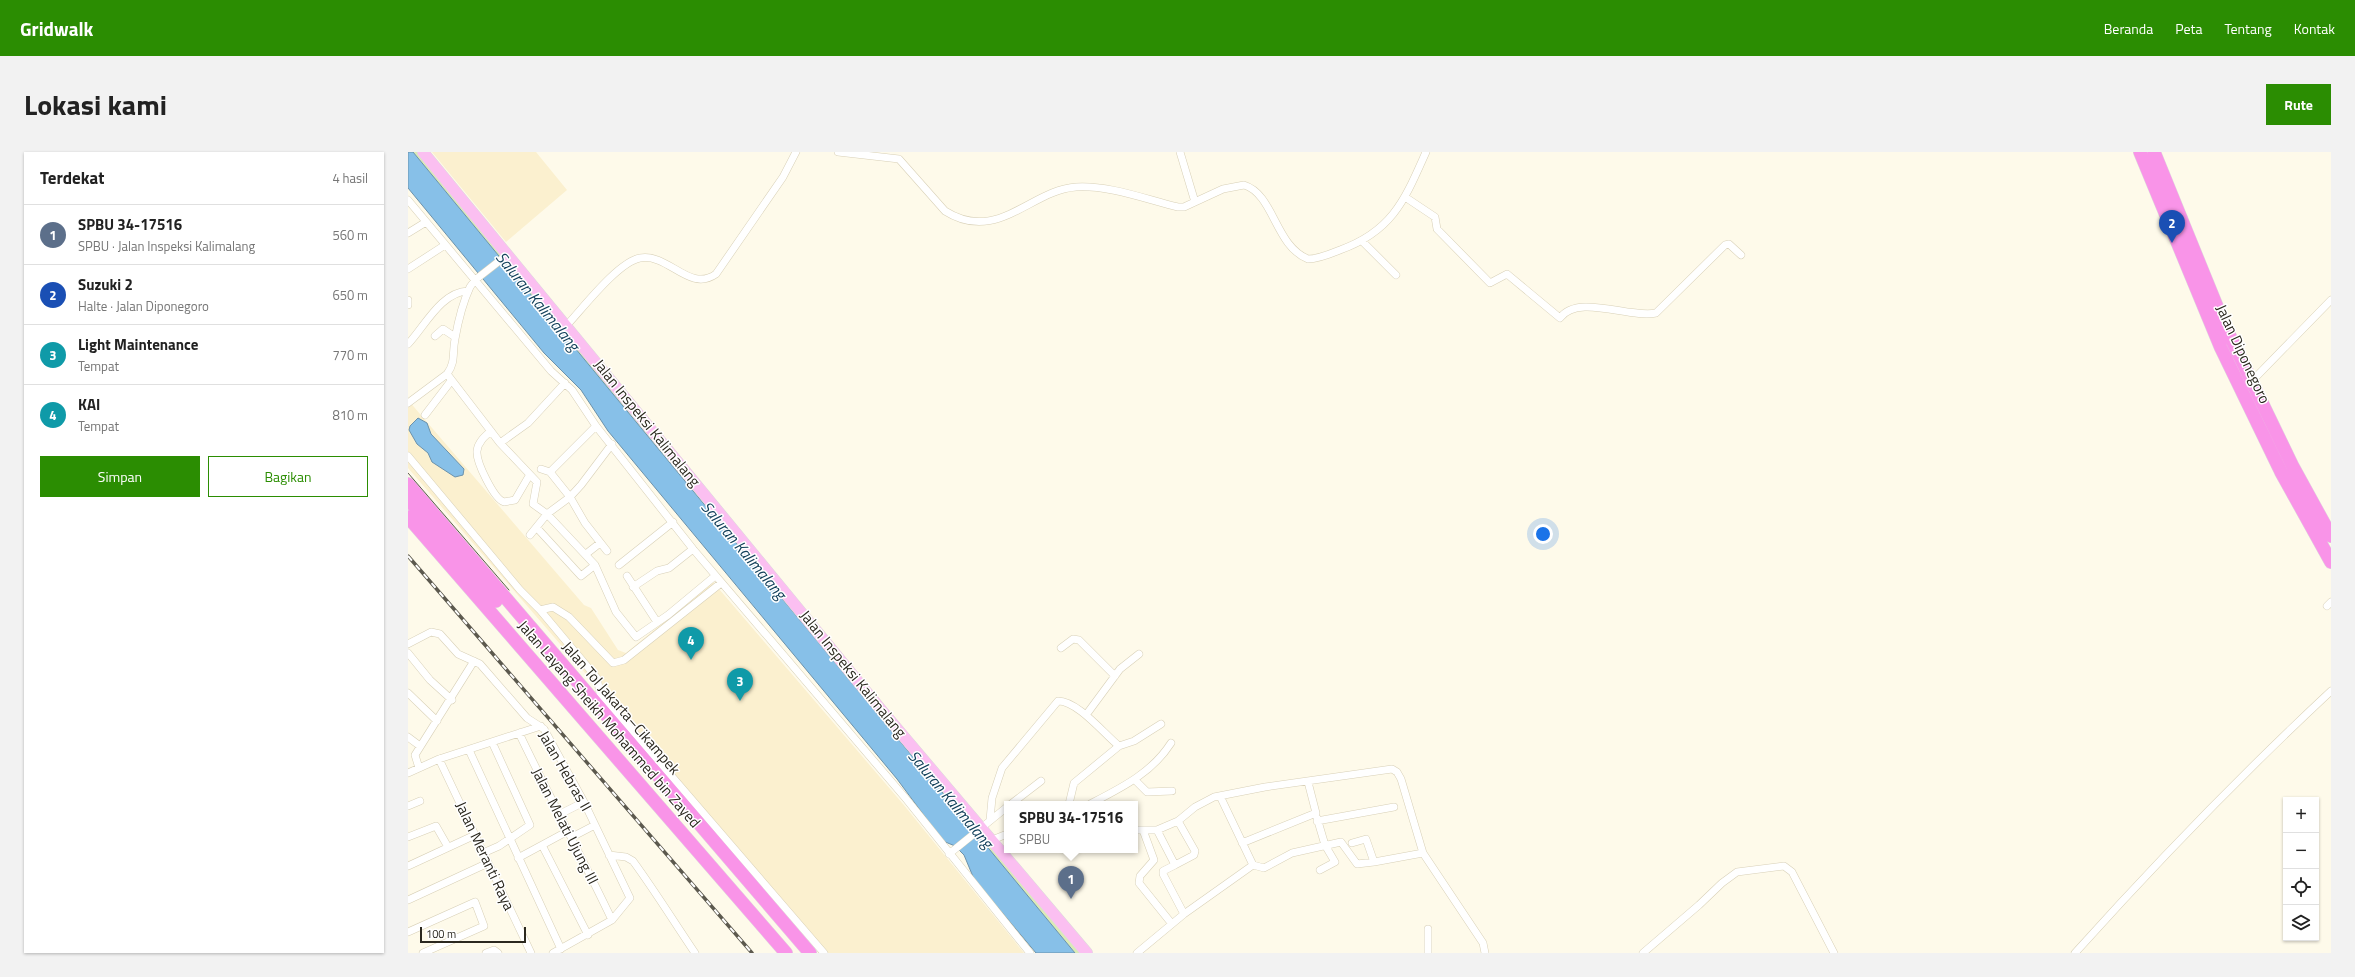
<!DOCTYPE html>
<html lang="id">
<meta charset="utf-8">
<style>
body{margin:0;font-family:"Titillium Web",sans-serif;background:#f2f2f2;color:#222}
.controls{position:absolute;right:12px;bottom:12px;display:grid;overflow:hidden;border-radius:0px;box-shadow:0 1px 3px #0004}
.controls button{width:36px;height:36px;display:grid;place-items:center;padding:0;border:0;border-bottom:1px solid #e0e0e0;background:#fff;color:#222;font:20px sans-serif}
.scale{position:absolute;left:12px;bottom:10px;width:106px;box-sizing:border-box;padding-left:4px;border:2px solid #2b281f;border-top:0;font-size:11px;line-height:14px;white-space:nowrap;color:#2b281f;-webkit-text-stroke:3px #fff;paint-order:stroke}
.you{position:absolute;left:1135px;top:382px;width:14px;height:14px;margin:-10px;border:3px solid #fff;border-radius:50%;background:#1a73e8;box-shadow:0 0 0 6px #1a73e833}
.badge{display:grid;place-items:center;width:26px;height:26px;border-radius:50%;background:#2b8d02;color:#fff;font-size:13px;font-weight:700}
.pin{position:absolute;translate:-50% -33px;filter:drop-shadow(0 1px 2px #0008)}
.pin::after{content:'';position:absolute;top:21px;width:14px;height:12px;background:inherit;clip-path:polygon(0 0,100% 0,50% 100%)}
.popup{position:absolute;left:596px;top:649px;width:134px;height:52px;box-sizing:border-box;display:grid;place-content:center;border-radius:0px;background:#fff;filter:drop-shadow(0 1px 3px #0005);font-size:13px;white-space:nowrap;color:#767676}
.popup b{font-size:15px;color:#222}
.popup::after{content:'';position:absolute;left:50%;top:100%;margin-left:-8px;border:8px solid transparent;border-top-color:#fff}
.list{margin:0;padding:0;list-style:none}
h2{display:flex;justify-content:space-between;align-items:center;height:52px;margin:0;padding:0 16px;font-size:17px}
h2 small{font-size:13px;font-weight:400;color:#767676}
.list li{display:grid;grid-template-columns:26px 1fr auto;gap:12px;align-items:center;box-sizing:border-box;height:60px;padding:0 16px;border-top:1px solid #e0e0e0}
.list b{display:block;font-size:15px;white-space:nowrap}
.list p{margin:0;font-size:13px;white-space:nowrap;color:#767676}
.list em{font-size:13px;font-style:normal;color:#767676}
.actions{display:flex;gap:8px;padding:12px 16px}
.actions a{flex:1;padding:9px 0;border:1px solid #2b8d02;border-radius:0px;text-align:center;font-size:14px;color:#2b8d02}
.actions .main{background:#2b8d02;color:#fff}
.icon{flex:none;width:22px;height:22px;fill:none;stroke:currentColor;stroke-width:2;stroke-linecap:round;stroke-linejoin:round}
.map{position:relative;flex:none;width:1923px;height:801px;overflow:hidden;border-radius:0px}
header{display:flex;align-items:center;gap:24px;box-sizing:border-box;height:56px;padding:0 20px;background:#2b8d02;color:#fff}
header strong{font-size:19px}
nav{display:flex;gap:22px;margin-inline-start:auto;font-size:14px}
.intro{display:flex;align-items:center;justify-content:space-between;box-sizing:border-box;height:96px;padding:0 24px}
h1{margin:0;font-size:28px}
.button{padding:10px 18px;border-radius:0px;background:#2b8d02;color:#fff;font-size:14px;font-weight:700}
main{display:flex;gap:24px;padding:0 24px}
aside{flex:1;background:#fff;border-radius:0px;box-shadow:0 1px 3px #0004}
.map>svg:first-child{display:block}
.built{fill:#fbf0cf}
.green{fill:#dbeab6}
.water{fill:#87c0e8;stroke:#6b92ac}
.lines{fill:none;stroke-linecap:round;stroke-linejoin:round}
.street-casing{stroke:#d8d0b7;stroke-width:8}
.primary-casing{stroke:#dddddb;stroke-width:12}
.highway-casing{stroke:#dddddb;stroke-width:14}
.street{stroke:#fff;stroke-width:7}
.primary{stroke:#fbbff1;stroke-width:11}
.highway{stroke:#f994e8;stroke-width:13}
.tram{stroke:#5c594e;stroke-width:1}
.rail-casing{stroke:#5c594e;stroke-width:3.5}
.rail{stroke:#fff;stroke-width:2;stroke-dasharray:6;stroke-linecap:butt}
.labels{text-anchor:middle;stroke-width:3;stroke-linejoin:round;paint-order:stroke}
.street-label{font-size:15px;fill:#2b281f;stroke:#fff}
.water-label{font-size:16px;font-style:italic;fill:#13405b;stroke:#fff}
</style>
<header>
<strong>Gridwalk</strong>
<nav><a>Beranda</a><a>Peta</a><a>Tentang</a><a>Kontak</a></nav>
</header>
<div class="intro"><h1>Lokasi kami</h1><a class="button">Rute</a></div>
<main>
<aside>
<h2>Terdekat<small>4 hasil</small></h2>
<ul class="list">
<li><span class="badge" style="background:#5c6f8a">1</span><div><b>SPBU 34-17516</b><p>SPBU · Jalan Inspeksi Kalimalang</p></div><em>560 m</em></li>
<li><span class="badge" style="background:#1a4fb4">2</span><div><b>Suzuki 2</b><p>Halte · Jalan Diponegoro</p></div><em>650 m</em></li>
<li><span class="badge" style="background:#0f9aa8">3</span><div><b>Light Maintenance</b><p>Tempat</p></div><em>770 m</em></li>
<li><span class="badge" style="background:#0f9aa8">4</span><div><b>KAI</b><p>Tempat</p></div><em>810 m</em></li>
</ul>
<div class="actions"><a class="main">Simpan</a><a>Bagikan</a></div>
</aside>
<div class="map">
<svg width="1923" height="801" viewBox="0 0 1923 801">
<rect width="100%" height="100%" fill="#fefaea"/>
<path class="built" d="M24,0H128L159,38L98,90Z
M0,248L176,453L183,456L210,498L218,501L305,430L495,652L616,801H419L0,316Z"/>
<path class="green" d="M5,0H15L679,801H667Z"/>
<path class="water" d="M0,0H5L667,801H628L566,727L556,703L547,694L535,689L489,627L200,279L173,238L136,201L0,36Z
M10,266L19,271L23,282L56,317L55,323L47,325L24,310L20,301L9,292L1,278L2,274Z"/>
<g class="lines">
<defs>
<path id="street" d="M430,0L491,7L537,59C589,92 623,38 668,35C701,33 737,47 770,55H776L815,37L836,33C866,42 867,94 900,107C911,107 922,102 932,98C985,79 997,47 1018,0
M772,0L787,50
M997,45L1027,65L1029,77L1082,131L1099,122L1152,166C1170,141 1222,167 1248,161L1317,93L1321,92L1333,103
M0,48L143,219L164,238L188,274L285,397L499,648L622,801
M0,81L18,70
M955,90L988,123
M0,117L37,93
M0,148V153
M159,173C175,156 210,110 232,106C261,101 281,141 308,122L375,25L388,0
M27,184L35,177L47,185
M0,192C17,174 33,140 60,139
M39,222L92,291L120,271L157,231
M1843,230L1923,148
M0,251L39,222C48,210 44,201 47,187C50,170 55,150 62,135L67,128L99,103
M17,263L43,229
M83,279C77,284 70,290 69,299C68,310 86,347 96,350L107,348L121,324
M92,291L129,330L125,352L139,362L187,413L208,460L228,485L260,463L307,424
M0,304L112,438L132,458
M133,317L142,320L188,274
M142,320L162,345L177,371L199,399
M129,376L173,424L187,413
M122,383L139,362L162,345L173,333L204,292
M178,402L192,391
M211,413L265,370
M219,424L249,470
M313,431L216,508L205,511L161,465L145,455L132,458L189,526L192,541L416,801
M225,435L249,419L261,416L285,397
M1919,454L1923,450
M0,492L23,480L32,482L50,502L72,512L119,566L136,577L176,650L222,746L204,768L145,801
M653,496L665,487L671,488L707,524
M0,501L22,528L44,548
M0,541L29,569
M678,563L712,517L731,502
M111,581C141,644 174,705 204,768
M0,585L12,594
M61,598L153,797
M31,607L123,801
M11,616L7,603L66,509
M0,621L31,607L133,574
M727,628L739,640L764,639
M603,652L633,629
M661,652L666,631L711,594L726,589L753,572
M682,652C713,636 744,621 763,591
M0,654L12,649
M150,663L176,650
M909,666L917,693L927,710L912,718
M582,668L584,646L594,616L650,549C670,549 696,582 711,594
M909,669L986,655
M727,678H749L770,669L787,655L806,645L857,635L984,617L989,620L993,627L1015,701L1075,791L1077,801
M735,678L746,708L732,724L731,731L764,772
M749,678L767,713L755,719V722L776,762
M0,685L28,674L40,695
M164,685L187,673
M584,688L599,682
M834,691L908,661L900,630
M134,693L180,783
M75,701L91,694L122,673L84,590
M541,702L599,655
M201,703L218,705L225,709C247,739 266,770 287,801
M110,706L160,679
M966,710L1015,701
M767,713L786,703L787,699L770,669
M845,713L856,716L884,701L933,690L949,712L966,710L958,687L944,691
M0,714L67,683
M0,748L80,711
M1020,777V801
M0,780L67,750L76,774L15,801
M78,801L86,798L90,801
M729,801L776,762L845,713L812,644
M1235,801L1291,753L1314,731L1329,720L1376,714L1384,720L1426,801
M1667,801C1748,711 1834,622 1923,539"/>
<path id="primary" d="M15,0L475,560L679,801"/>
<path id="highway" d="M1732,0L1813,196L1873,320L1923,410
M1746,0L1816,172L1885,315L1923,384
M0,332L402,801
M0,347L88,449
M0,365L378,801"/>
</defs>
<use href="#street" class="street-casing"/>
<use href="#primary" class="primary-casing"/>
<use href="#highway" class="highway-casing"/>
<use href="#street" class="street"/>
<use href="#primary" class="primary"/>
<use href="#highway" class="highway"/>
<path class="tram" d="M0,321L101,438"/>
<defs>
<path id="rail" d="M0,404L344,801"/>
</defs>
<use href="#rail" class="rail-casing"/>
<use href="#rail" class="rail"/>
</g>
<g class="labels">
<g class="street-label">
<text transform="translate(1835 202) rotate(65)" y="5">Jalan Diponegoro</text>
<text transform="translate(239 271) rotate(51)" y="5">Jalan Inspeksi Kalimalang</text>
<text transform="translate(445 522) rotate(51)" y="5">Jalan Inspeksi Kalimalang</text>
<text transform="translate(213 556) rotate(49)" y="5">Jalan Tol Jakarta–Cikampek</text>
<text transform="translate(201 572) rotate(49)" y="5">Jalan Layang Sheikh Mohammed bin Zayed</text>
<text transform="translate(157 619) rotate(60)" y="5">Jalan Hebras II</text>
<text transform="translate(157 674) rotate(63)" y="5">Jalan Melati Ujung III</text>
<text transform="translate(77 704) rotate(65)" y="5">Jalan Meranti Raya</text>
</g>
<g class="water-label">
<text transform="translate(130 149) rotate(51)" y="6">Saluran Kalimalang</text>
<text transform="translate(336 398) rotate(50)" y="6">Saluran Kalimalang</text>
<text transform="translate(543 647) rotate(50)" y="6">Saluran Kalimalang</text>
</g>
</g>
</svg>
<div class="controls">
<button>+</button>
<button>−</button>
<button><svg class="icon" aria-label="locate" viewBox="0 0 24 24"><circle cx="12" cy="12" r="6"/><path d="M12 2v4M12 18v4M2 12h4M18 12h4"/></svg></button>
<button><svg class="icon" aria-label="layers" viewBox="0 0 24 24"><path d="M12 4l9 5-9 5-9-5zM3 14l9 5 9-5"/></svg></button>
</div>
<div class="scale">100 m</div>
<div class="you"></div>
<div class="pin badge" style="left:663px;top:747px;background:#5c6f8a">1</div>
<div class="popup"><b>SPBU 34-17516</b>SPBU</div>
<div class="pin badge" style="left:1764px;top:91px;background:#1a4fb4">2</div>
<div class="pin badge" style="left:332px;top:549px;background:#0f9aa8">3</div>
<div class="pin badge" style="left:283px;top:508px;background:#0f9aa8">4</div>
</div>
</main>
